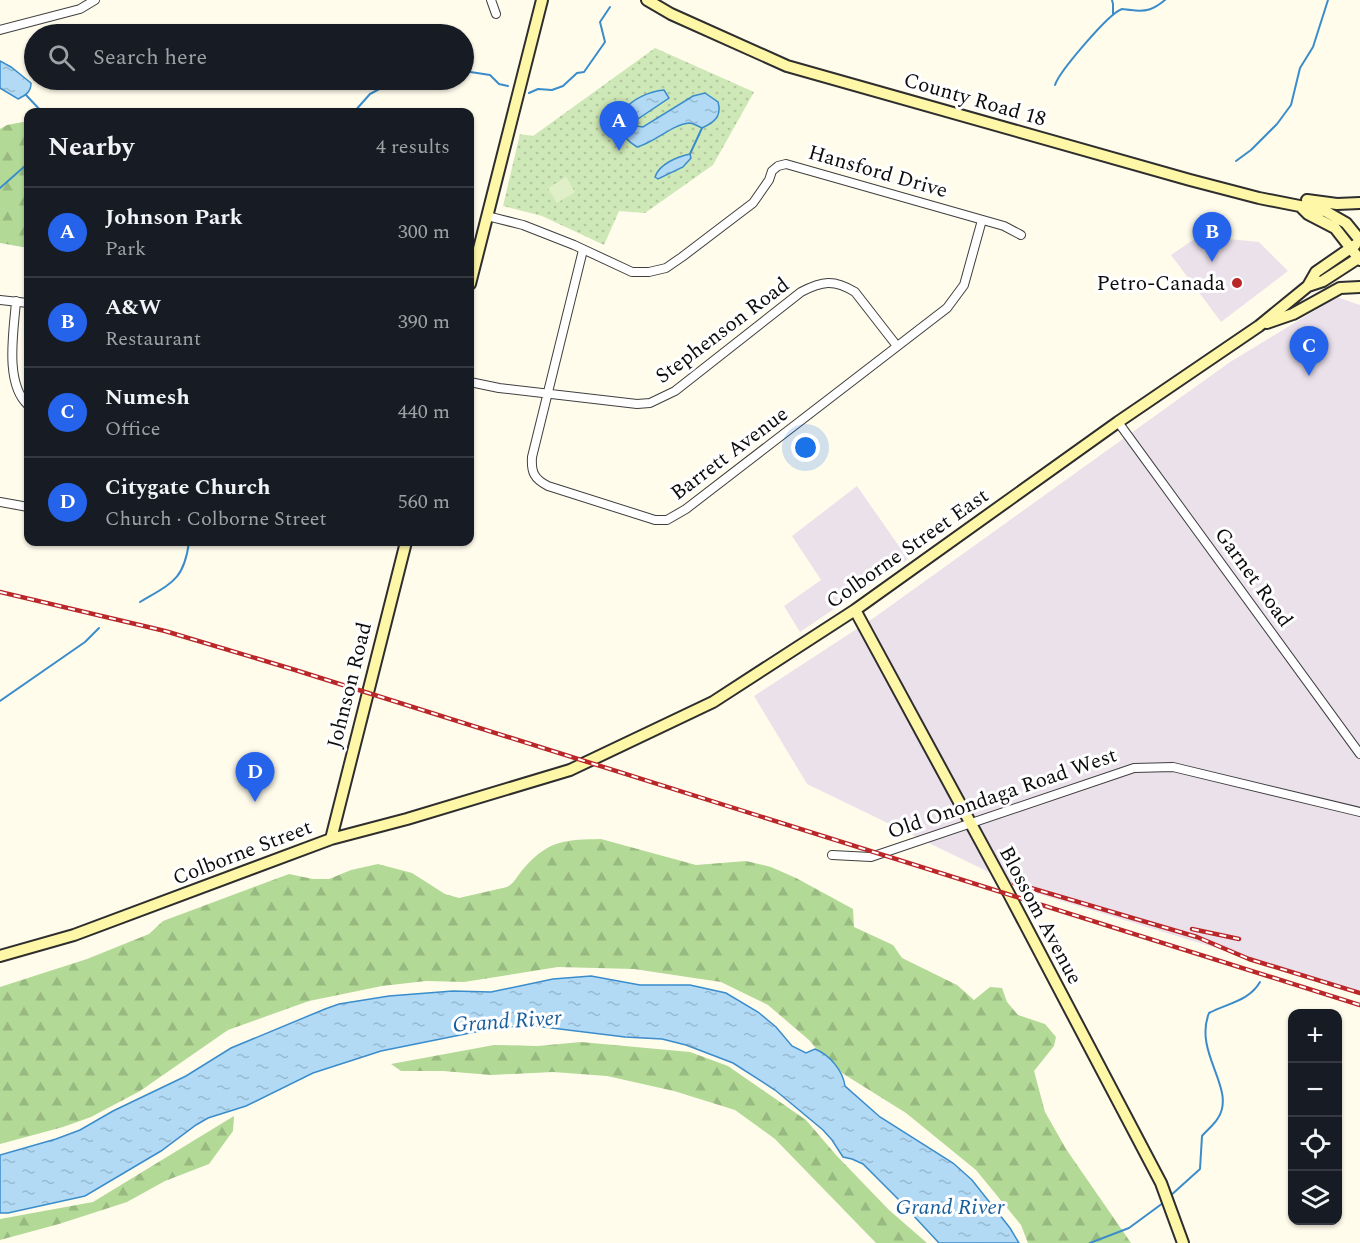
<!DOCTYPE html>
<meta charset="utf-8">
<style>
body{margin:0;font-family:Spectral,serif;background:#242831;color:#f1f3f6}
.controls{position:absolute;right:18px;bottom:18px;display:grid;overflow:hidden;border-radius:12px;box-shadow:0 2px 4px #0004}
.controls button{width:54px;height:54px;display:grid;place-items:center;padding:0;border:0;border-bottom:2px solid #363941;background:#171b24;color:#f1f3f6;font:30px sans-serif}
.you{position:absolute;left:806px;top:448px;width:21px;height:21px;margin:-15px;border:4px solid #fff;border-radius:50%;background:#1a73e8;box-shadow:0 0 0 9px #1a73e833}
.badge{display:grid;place-items:center;width:39px;height:39px;border-radius:50%;background:#2563eb;color:#fff;font-size:20px;font-weight:700}
.pin{position:absolute;translate:-50% -50px;filter:drop-shadow(0 2px 3px #0008)}
.pin::after{content:'';position:absolute;top:32px;width:21px;height:18px;background:inherit;clip-path:polygon(0 0,100% 0,50% 100%)}
.list{margin:0;padding:0;list-style:none}
h2{display:flex;justify-content:space-between;align-items:center;height:78px;margin:0;padding:0 24px;font-size:26px}
h2 small{font-size:20px;font-weight:400;color:#9ea1a6}
.list li{display:grid;grid-template-columns:39px 1fr auto;gap:18px;align-items:center;box-sizing:border-box;height:90px;padding:0 24px;border-top:2px solid #363941}
.list b{display:block;font-size:22px;white-space:nowrap}
.list p{margin:0;font-size:20px;white-space:nowrap;color:#9ea1a6}
.list em{font-size:20px;font-style:normal;color:#9ea1a6}
.icon{flex:none;width:33px;height:33px;fill:none;stroke:currentColor;stroke-width:2;stroke-linecap:round;stroke-linejoin:round}
.map{position:relative;flex:none;width:1360px;height:1243px;overflow:hidden}
.search{position:absolute;background:#171b24;box-shadow:0 2px 4px #0004;left:24px;top:24px;width:450px;height:66px;display:flex;align-items:center;gap:15px;box-sizing:border-box;padding:0 21px;border-radius:33px;color:#9ea1a6;font-size:22px}
.panel{position:absolute;background:#171b24;box-shadow:0 2px 4px #0004;left:24px;top:108px;width:450px;height:438px;border-radius:12px}
.map>svg:first-child{display:block}
.industrial{fill:#ebe1eb}
.grass{fill:url(#grass-dots)}
.forest{fill:url(#forest-firs)}
.pitch{fill:#e1efc8}
.water{fill:url(#water-ripples);stroke:#3a8ccb;stroke-width:1.5}
.lines{fill:none;stroke-linecap:round;stroke-linejoin:round}
.stream{stroke:#3a8ccb;stroke-width:2}
.street-casing{stroke:#3f3f3f;stroke-width:10}
.secondary-casing{stroke:#2e2e2e;stroke-width:14}
.street{stroke:#fff;stroke-width:8}
.secondary{stroke:#fef7a8;stroke-width:10}
.rail-casing{stroke:#ba2729;stroke-width:4.5}
.rail{stroke:#fff;stroke-width:2;stroke-dasharray:7;stroke-linecap:butt}
.poi-dot{fill:#ba2729;stroke:#fff;stroke-width:2}
.labels{text-anchor:middle;stroke-width:6;stroke-linejoin:round;paint-order:stroke}
.street-label{font-size:21px;fill:#0c0c0c;stroke:#fff}
.poi-label{font-size:21px;fill:#0c0c0c;stroke:#fff;text-anchor:end}
.water-label{font-size:22px;font-style:italic;fill:#185e9c;stroke:#fff}
</style>
<div class="map">
<svg width="1360" height="1243" viewBox="0 0 1360 1243">
<defs>
<pattern id="grass-dots" width="8" height="8" patternUnits="userSpaceOnUse" patternTransform="scale(1.5)"><rect width="8" height="8" fill="#cfe8b7"/><path d="M2 2h.1M6 6h.1" fill="none" stroke="#b1c69c" stroke-width="1.8" stroke-linecap="round"/></pattern>
<pattern id="forest-firs" width="22" height="20" patternUnits="userSpaceOnUse" patternTransform="scale(1.5)"><rect width="22" height="20" fill="#b2d996"/><path d="M5 1l3.5 6h-7zM16 11l3.5 6h-7z" fill="#98b980"/></pattern>
<pattern id="water-ripples" width="26" height="14" patternUnits="userSpaceOnUse" patternTransform="scale(1.5)"><rect width="26" height="14" fill="#b2daf5"/><path d="M2 4q2-2 4 0t4 0M15 11q2-2 4 0t4 0" fill="none" stroke="#98bad1"/></pattern>
</defs>
<rect width="100%" height="100%" fill="#fffcec"/>
<path class="industrial" d="M1199,236L1259,242L1288,271L1221,322L1171,255Z
M1337,297L1360,305V992L1026,890L807,784L754,696L875,617L1230,362Z
M857,486L908,559L800,632L784,606L821,580L792,536Z"/>
<path class="grass" d="M655,48L754,92L713,165L645,213L619,211L604,245L542,216L503,206L520,134L533,136Z"/>
<path class="forest" d="M28,121V248L0,243V129L7,125Z
M601,839L696,865L746,861L771,867L796,878L853,909L854,927L893,945L902,958L957,985L974,1000L990,987L1002,988L1007,1002L1018,1015L1045,1024L1056,1037L1054,1046L1034,1071L1045,1112L1066,1149L1131,1243H1028L1021,1225L976,1170L906,1113L842,1073L826,1060L809,1040L768,1005L721,982L634,969L558,967L464,982L426,981L382,986L309,1001L228,1030L140,1091L91,1117L63,1127L0,1144V987L87,959L149,934L163,921L289,874L313,879H329L351,870L378,864L412,873L445,894L459,898L507,887C516,882 518,874 525,867C550,839 567,840 601,839Z
M581,1042L690,1052L728,1066L806,1120L836,1155L889,1210L927,1243H876L775,1139L735,1110L674,1091L607,1076L553,1072L491,1075L443,1071H401L391,1064L494,1045L538,1046Z
M234,1116L233,1131L209,1164L165,1181L127,1202L59,1224L0,1240V1219L93,1202Z"/>
<path class="pitch" d="M566,177L575,192L557,203L548,188Z"/>
<path class="water" d="M0,61L11,67L31,83C31,92 26,95 18,99L0,88Z
M664,90L669,98L635,121L637,126L643,127L693,96L705,93L718,102C722,116 715,122 702,128C698,126 693,123 689,123C673,124 654,143 637,147C597,122 633,93 664,90Z
M690,154L691,158L683,167L658,179L655,177C659,164 677,157 690,154Z
M591,976L640,985H690L726,993L758,1012L776,1027L792,1046L806,1053L815,1049C830,1055 843,1071 845,1086L880,1117L953,1163L972,1180L1010,1228L1019,1243H939L898,1199L863,1164L852,1159L843,1157L832,1140L823,1130L775,1090L733,1063L686,1045L662,1039L625,1037L527,1025L485,1030L381,1051L313,1073L246,1106L208,1118L196,1125L161,1151L85,1196L8,1213H0V1155L56,1139L80,1130L113,1111L186,1076L231,1048L325,1009L339,1004L389,996L453,991L491,992L553,979Z"/>
<g class="lines">
<path class="stream" d="M1112,0L1113,4V15
M464,71L490,75L499,84L508,86
M1055,85C1059,72 1109,13 1122,9C1124,9 1129,10 1131,10C1146,12 1153,10 1165,0
M529,93L538,89L552,90L563,86L577,73L584,72L605,42L600,22L610,7
M26,95L42,112
M354,112L370,94L396,80
M690,154L702,128
M1236,161L1251,150L1277,124L1291,105L1300,68L1313,47L1328,0
M0,188L25,166
M470,231H472
M140,602C172,583 184,580 189,542
M0,701L85,642L99,628
M1169,1197L1200,1169L1202,1136C1207,1130 1214,1125 1218,1118C1237,1089 1193,1053 1209,1013C1228,1003 1249,1001 1260,982
M1090,1243L1129,1228L1163,1203"/>
<defs>
<path id="street" d="M491,0L496,14
M0,30L80,9L95,0
M487,216L523,225L574,245L632,272H649L666,268L682,257L753,203L769,180L772,171L778,166L786,164L1004,226L1021,235
M583,250L532,457C531,472 534,479 548,486L655,520H667L686,509L947,308L964,285L982,220
M0,300L28,303
M16,301C14,330 4,383 28,405
M470,382L499,388L637,404L650,403L675,391L801,292C822,281 834,279 855,292L897,346
M1118,422L1360,754
M0,502L28,507
M832,855L871,857L1134,768L1173,767L1360,812"/>
<path id="secondary" d="M647,0L671,14L787,66L1190,180L1259,198L1325,211L1346,223L1360,240
M1307,200L1337,204L1360,203
M1301,207L1308,214L1335,228L1360,260
M470,284L542,0
M1308,286L1316,272L1355,245
M1267,323L1293,314L1340,288L1360,287
M855,610L1009,894L1161,1183L1183,1243
M331,839L406,542
M0,956L74,935L331,839L407,819L570,770L713,702L855,610L1118,422L1259,326L1308,286L1323,281L1360,257"/>
</defs>
<use href="#street" class="street-casing"/>
<use href="#secondary" class="secondary-casing"/>
<use href="#street" class="street"/>
<use href="#secondary" class="secondary"/>
<defs>
<path id="rail" d="M0,592L165,631L292,669L1360,1005
M1014,883L1197,937L1249,959L1360,993
M1192,929L1239,939"/>
</defs>
<use href="#rail" class="rail-casing"/>
<use href="#rail" class="rail"/>
</g>
<circle class="poi-dot" cx="1237" cy="283" r="6"/>
<g class="labels">
<g class="street-label">
<text transform="translate(975 99) rotate(16)" y="7">County Road 18</text>
<text transform="translate(878 171) rotate(16)" y="7">Hansford Drive</text>
<text transform="translate(722 330) rotate(-37)" y="7">Stephenson Road</text>
<text transform="translate(729 453) rotate(-37)" y="7">Barrett Avenue</text>
<text transform="translate(907 548) rotate(-35)" y="7">Colborne Street East</text>
<text transform="translate(1254 577) rotate(54)" y="7">Garnet Road</text>
<text transform="translate(349 685) rotate(-76)" y="7">Johnson Road</text>
<text transform="translate(1002 793) rotate(-19)" y="7">Old Onondaga Road West</text>
<text transform="translate(242 852) rotate(-21)" y="7">Colborne Street</text>
<text transform="translate(1041 915) rotate(62)" y="7">Blossom Avenue</text>
</g>
<g class="poi-label">
<text x="1225" y="290">Petro-Canada</text>
</g>
<g class="water-label">
<text transform="translate(507 1020) rotate(-4)" y="8">Grand River</text>
<text x="950" y="1214">Grand River</text>
</g>
</g>
</svg>
<div class="controls">
<button>+</button>
<button>−</button>
<button><svg class="icon" aria-label="locate" viewBox="0 0 24 24"><circle cx="12" cy="12" r="6"/><path d="M12 2v4M12 18v4M2 12h4M18 12h4"/></svg></button>
<button><svg class="icon" aria-label="layers" viewBox="0 0 24 24"><path d="M12 4l9 5-9 5-9-5zM3 14l9 5 9-5"/></svg></button>
</div>
<div class="you"></div>
<div class="pin badge" style="left:619px;top:151px">A</div>
<div class="pin badge" style="left:1212px;top:262px">B</div>
<div class="pin badge" style="left:1309px;top:376px">C</div>
<div class="pin badge" style="left:255px;top:802px">D</div>
<div class="search"><svg class="icon" aria-label="search" viewBox="0 0 24 24"><circle cx="10" cy="10" r="6"/><path d="M15 15l6 6"/></svg>Search here</div>
<section class="panel">
<h2>Nearby<small>4 results</small></h2>
<ul class="list">
<li><span class="badge">A</span><div><b>Johnson Park</b><p>Park</p></div><em>300 m</em></li>
<li><span class="badge">B</span><div><b>A&amp;W</b><p>Restaurant</p></div><em>390 m</em></li>
<li><span class="badge">C</span><div><b>Numesh</b><p>Office</p></div><em>440 m</em></li>
<li><span class="badge">D</span><div><b>Citygate Church</b><p>Church · Colborne Street</p></div><em>560 m</em></li>
</ul>
</section>
</div>
